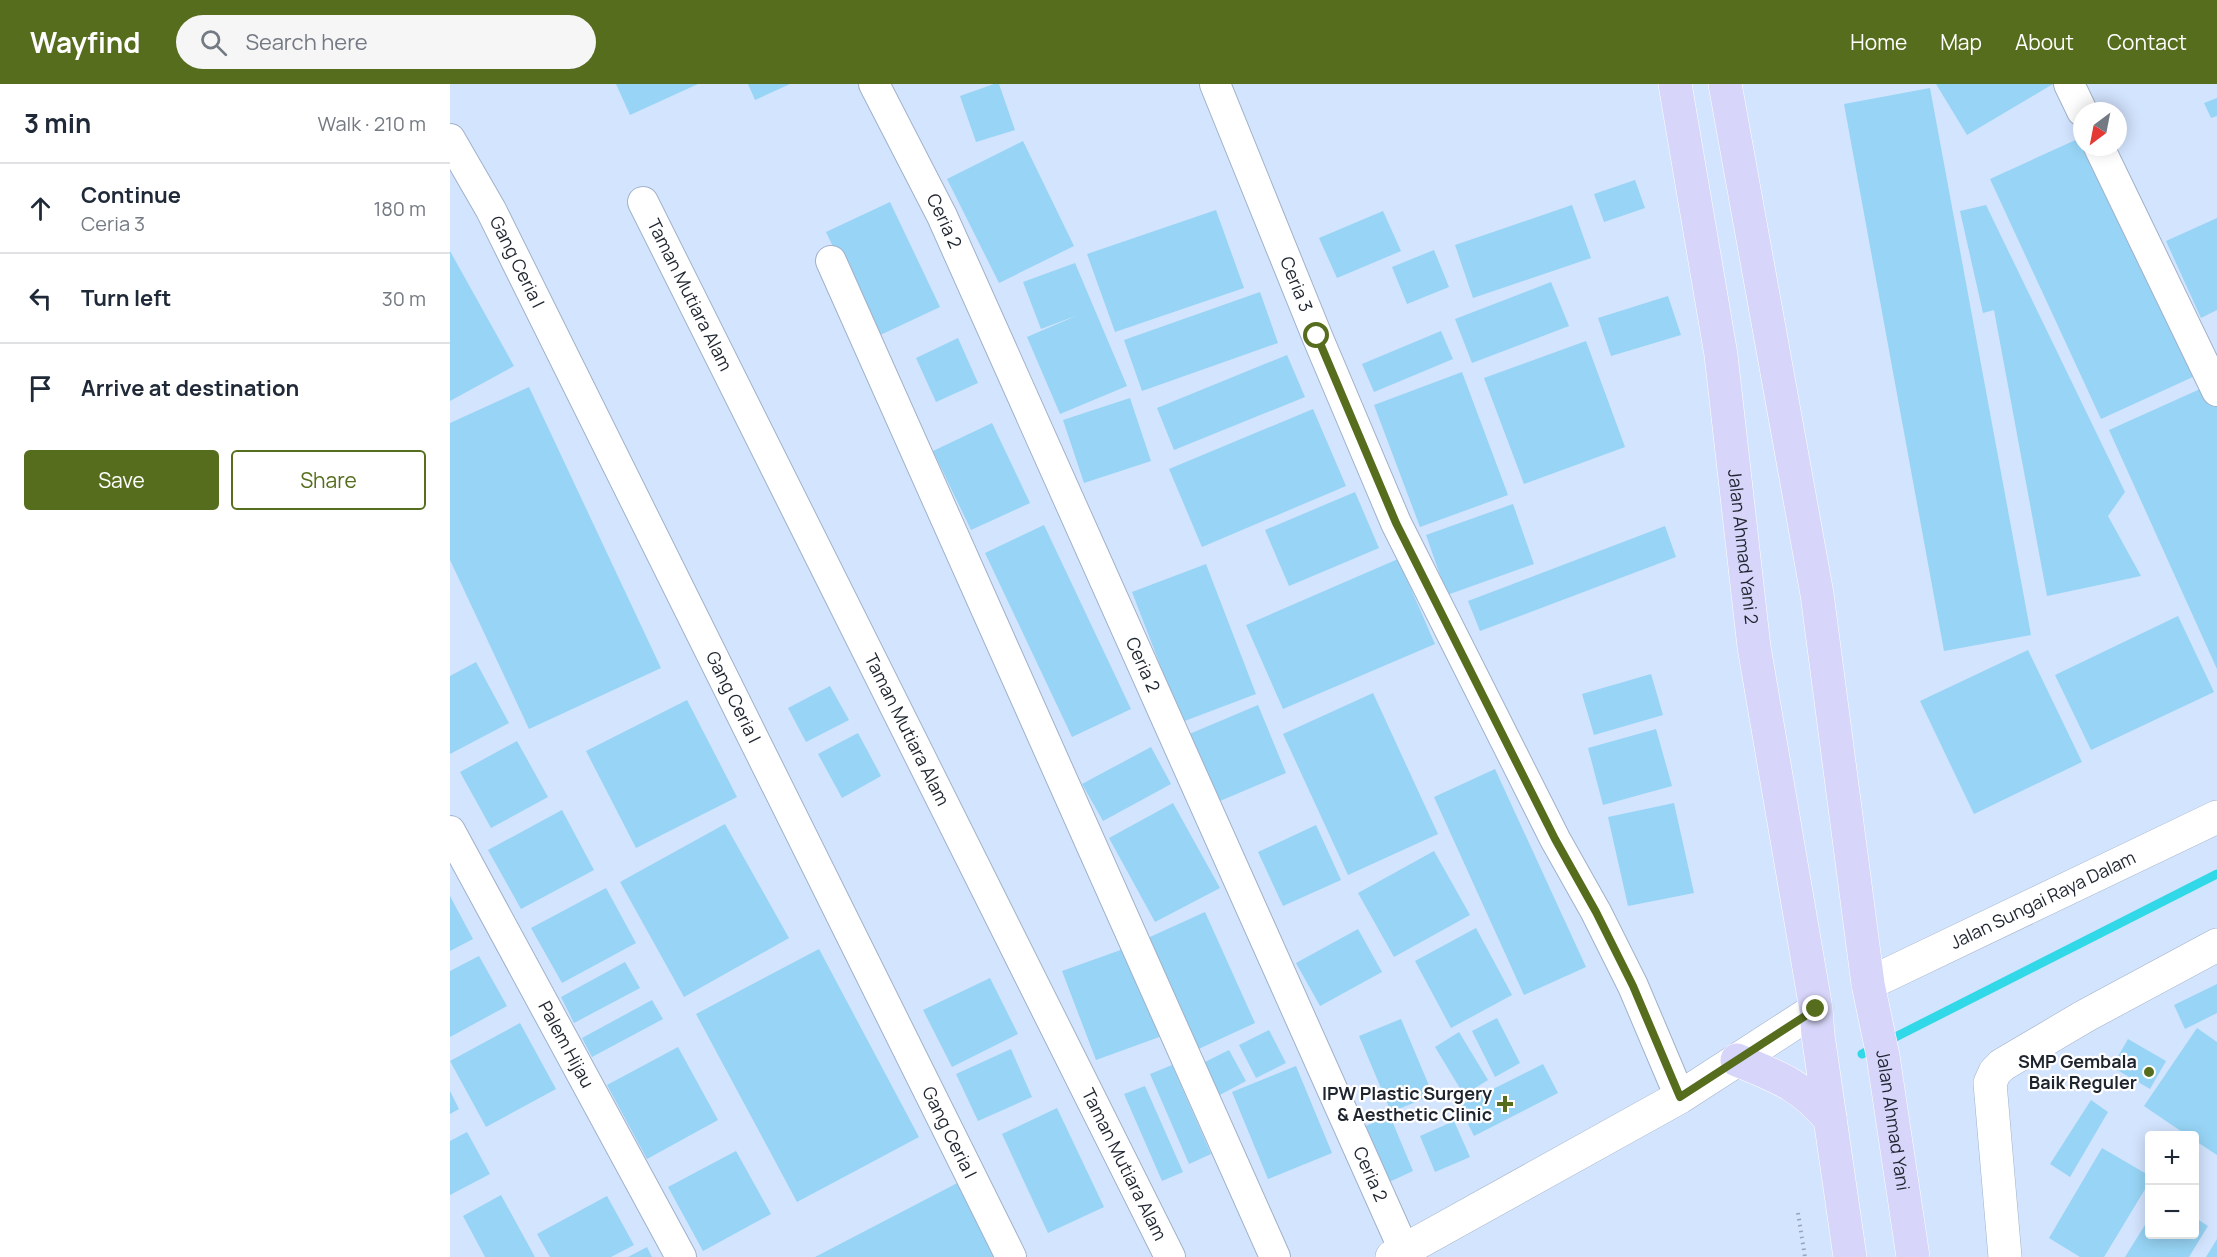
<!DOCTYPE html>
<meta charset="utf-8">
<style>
body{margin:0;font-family:Manrope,sans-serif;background:#f6f6f7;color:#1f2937}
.controls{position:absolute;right:18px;bottom:18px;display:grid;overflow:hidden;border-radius:6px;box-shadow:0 3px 15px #0003}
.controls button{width:54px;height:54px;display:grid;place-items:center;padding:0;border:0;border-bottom:2px solid #e0e1e3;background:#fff;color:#1f2937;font:30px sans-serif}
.compass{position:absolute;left:1623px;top:18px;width:54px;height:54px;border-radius:50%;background:#fff;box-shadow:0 3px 15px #0003;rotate:212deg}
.stop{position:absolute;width:18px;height:18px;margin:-14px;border:4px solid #566d1d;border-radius:50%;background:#fff}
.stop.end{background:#566d1d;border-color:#fff;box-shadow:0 2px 6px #0008}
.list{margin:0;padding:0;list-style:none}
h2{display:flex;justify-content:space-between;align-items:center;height:78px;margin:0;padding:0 24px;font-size:26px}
h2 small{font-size:20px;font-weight:400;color:#747a83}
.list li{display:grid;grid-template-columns:39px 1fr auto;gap:18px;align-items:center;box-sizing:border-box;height:90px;padding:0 24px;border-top:2px solid #e0e1e3}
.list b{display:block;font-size:22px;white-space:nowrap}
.list p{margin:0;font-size:20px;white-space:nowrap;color:#747a83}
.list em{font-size:20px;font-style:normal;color:#747a83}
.actions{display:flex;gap:12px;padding:18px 24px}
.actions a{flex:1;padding:14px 0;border:2px solid #566d1d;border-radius:6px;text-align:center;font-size:21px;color:#566d1d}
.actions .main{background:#566d1d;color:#fff}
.icon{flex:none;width:33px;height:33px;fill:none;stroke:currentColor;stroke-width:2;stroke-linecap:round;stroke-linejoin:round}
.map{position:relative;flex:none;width:1767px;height:1173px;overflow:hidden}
header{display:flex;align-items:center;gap:36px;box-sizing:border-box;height:84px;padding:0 30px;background:#566d1d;color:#fff}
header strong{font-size:28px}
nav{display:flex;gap:33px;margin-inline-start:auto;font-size:21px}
.search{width:420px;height:54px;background:#f6f6f7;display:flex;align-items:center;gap:15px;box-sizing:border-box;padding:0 21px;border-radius:33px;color:#747a83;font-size:22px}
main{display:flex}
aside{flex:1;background:#fff}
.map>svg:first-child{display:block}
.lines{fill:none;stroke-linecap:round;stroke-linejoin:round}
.stream{stroke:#30d8e8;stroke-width:9}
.building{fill:#97d4f5}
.minor-casing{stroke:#a0b1ca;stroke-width:32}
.tertiary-casing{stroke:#a0b1ca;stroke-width:34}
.trunk-casing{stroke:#fff;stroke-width:34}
.path{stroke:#97a4b9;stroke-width:4;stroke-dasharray:1.5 4.5;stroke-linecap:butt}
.minor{stroke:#fff;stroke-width:30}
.tertiary{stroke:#fff;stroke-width:33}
.trunk{stroke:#d7d6fa;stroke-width:33}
.route{stroke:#566d1d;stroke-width:8}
.poi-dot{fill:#566d1d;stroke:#fff;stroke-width:2}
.labels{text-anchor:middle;stroke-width:4.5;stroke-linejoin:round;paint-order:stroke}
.street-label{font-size:18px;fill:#1f252f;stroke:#fff}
.poi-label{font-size:18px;font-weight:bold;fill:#1f252f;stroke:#fff;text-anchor:end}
</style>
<header>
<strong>Wayfind</strong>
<div class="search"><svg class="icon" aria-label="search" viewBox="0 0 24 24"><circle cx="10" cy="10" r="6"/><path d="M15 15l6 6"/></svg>Search here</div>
<nav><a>Home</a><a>Map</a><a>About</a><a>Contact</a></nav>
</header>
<main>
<aside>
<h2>3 min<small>Walk · 210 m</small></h2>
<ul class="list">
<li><svg class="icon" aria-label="ahead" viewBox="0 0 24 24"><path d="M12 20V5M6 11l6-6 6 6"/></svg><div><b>Continue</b><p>Ceria 3</p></div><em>180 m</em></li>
<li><svg class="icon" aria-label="left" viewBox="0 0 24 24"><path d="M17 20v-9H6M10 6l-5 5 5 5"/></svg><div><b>Turn left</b></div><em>30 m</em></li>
<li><svg class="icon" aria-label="arrive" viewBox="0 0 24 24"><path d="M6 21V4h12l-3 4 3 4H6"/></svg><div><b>Arrive at destination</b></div></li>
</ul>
<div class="actions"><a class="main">Save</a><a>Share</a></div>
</aside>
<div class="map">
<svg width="1767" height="1173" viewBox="0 0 1767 1173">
<rect width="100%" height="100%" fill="#d3e4fe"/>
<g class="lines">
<path class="stream" d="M1412,970L1767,790"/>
</g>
<path class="building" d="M166,0H248L180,31Z
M298,0H340L305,16Z
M544,0H549L565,46L526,58L510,12Z
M1486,0H1603L1517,51Z
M1480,4L1581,551L1494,567L1394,20Z
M1767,14V32L1761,34L1754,19Z
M1632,53V63H1639L1745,292L1651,335L1540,95Z
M573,57L624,162L549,199L497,95Z
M1185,96L1195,124L1154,138L1144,110Z
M440,118L490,223L426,253L376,148Z
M1122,121L1141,174L1023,214L1005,161Z
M1536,121L1675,408L1658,432L1691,492L1597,512L1544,226L1533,229L1510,127Z
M766,126L794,204L665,248L637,170Z
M933,127L951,167L887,194L869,154Z
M1767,134V226L1751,234L1716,157Z
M984,166L999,203L957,220L942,183Z
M0,167L64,282L0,317Z
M625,179L677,302L610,330L577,253L628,231L591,245L573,198Z
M1101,198L1119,242L1022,279L1005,235Z
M810,208L828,259L692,307L674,256Z
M1218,212L1231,251L1161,272L1148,234Z
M991,247L1003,275L924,308L912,280Z
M508,254L528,299L486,318L466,274Z
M1136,257L1175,363L1074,400L1034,294Z
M837,271L855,313L724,366L707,324Z
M1012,288L1058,411L970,443L924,321Z
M1759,301L1767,319V585L1659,346Z
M79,303L211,584L79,645L0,476V339Z
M680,314L701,377L634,399L613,336Z
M863,325L896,402L752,463L719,385Z
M542,339L580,419L521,446L483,367Z
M905,408L929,464L839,502L815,446Z
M1063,420L1084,480L997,511L976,451Z
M594,441L681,625L622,653L535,469Z
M1215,442L1226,473L1030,547L1018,517Z
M948,475L985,560L833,625L796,541Z
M756,480L806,610L732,638L682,508Z
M1728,532L1764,608L1641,666L1605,591Z
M1578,566L1632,678L1524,730L1470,617Z
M26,578L59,639L0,670V592Z
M1201,590L1213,631L1144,651L1132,610Z
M380,602L399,636L356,658L338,624Z
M923,609L988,750L898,791L833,650Z
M237,616L287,713L186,764L136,667Z
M808,621L836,689L758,722L730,654Z
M1206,645L1222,702L1153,721L1138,664Z
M408,649L431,692L392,714L368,670Z
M67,657L98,713L41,744L10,688Z
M701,663L721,700L653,737L632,700Z
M1045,685L1136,883L1074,911L984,713Z
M723,719L770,804L705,838L659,754Z
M1224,719L1244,809L1178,822L1158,733Z
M112,726L144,786L71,825L38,766Z
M275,740L339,854L234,913L170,798Z
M866,741L891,796L833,822L808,768Z
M984,767L1020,831L944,873L908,809Z
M156,804L186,859L112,899L81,844Z
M0,812L23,855L0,867Z
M755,828L805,939L742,968L691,857Z
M1026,844L1062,911L1001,944L965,877Z
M908,845L932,888L870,922L846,879Z
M679,863L712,952L646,976L612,887Z
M369,865L469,1053L347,1118L246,930Z
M29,872L57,922L0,953V887Z
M175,878L190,904L124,939L111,913Z
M540,894L568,950L502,983L473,926Z
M1767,900V929L1735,945L1724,921Z
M202,916L213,935L142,973L132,954Z
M1047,934L1070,979L1045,993L1022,947Z
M951,935L983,1011L941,1028L909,952Z
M70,939L106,1005L36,1043L0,977Z
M1747,944L1767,958V1071L1744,1056V1052H1738L1694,1022Z
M819,946L836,979L806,994L789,961Z
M1009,948L1038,996L1014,1011L985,963Z
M1678,955L1716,977L1700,1005L1662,983Z
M228,963L268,1036L197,1075L157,1001Z
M561,965L582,1013L528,1037L506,990Z
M779,966L796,997L766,1013L749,981Z
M1093,980L1108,1009L1024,1052L1009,1022Z
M722,981L761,1070L739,1080L700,990Z
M846,982L882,1069L818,1095L782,1008Z
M695,1002L733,1088L712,1097L674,1010Z
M0,1007L9,1025L0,1030Z
M1641,1016L1658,1028L1620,1093L1600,1080Z
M607,1024L654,1123L598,1149L552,1050Z
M940,1032L963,1087L937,1099L913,1043Z
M1004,1037L1020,1073L985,1088L970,1052Z
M17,1048L40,1090L0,1111V1057Z
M1652,1064L1700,1092V1097L1654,1173H1630L1599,1154Z
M286,1067L321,1130L253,1167L218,1103Z
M517,1094L559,1173H365Z
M51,1111L85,1173H35L13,1132Z
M157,1112L184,1161L161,1173H100L87,1150Z
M1700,1133V1150H1744V1133L1758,1142L1739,1173H1675Z
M1767,1155V1173H1756Z
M197,1163L202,1173H178Z"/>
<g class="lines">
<defs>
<g id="minor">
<path id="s1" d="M424,0L492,132L954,1166"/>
<path id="s2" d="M765,0L867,252L946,439L1105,755L1146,828L1183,902L1230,1013"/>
<path d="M1619,0L1632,27"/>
<path id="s3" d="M0,55L41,126L561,1173"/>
<path d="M1649,63L1767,307"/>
<path id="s4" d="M193,118L720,1173"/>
<path d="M381,177L825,1173"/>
<path id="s5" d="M0,747L231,1173"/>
</g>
<g id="tertiary">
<path id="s6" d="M1418,900L1767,733"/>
<path d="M942,1173L1230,1013L1366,925"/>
<path d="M1555,1173L1540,999L1545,988L1552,981L1635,932L1767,861"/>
</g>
<g id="trunk">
<path id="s7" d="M1225,0L1271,271L1304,563L1366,925L1368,951L1400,1173"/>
<path id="s8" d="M1275,0L1367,510L1418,900L1433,972L1463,1173"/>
<path d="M1287,976C1328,993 1350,1000 1380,1035"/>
</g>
</defs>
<use href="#minor" class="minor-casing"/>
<use href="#tertiary" class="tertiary-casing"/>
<use href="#trunk" class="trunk-casing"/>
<path class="path" d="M1348,1129L1355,1173"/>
<use href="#minor" class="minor"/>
<use href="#tertiary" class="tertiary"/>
<use href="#trunk" class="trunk"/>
</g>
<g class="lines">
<path class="route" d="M867,252L946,439L1105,755L1146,828L1183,902L1230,1013L1366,925"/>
</g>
<g class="poi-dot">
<circle cx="1699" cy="988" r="6"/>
<path d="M1052 1011h6v6h6v6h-6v6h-6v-6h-6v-6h6z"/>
</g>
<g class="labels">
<g class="street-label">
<text dy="6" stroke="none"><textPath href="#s1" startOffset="154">Ceria 2</textPath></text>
<text dy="6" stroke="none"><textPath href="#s3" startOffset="140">Gang Ceria I</textPath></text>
<text dy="6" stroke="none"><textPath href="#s2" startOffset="216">Ceria 3</textPath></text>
<text dy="6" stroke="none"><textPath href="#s4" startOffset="104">Taman Mutiara Alam</textPath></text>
<text dy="6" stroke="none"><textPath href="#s7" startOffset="468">Jalan Ahmad Yani 2</textPath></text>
<text dy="6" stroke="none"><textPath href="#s1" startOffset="640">Ceria 2</textPath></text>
<text dy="6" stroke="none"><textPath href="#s3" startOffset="626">Gang Ceria I</textPath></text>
<text dy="6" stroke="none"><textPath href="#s4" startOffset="590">Taman Mutiara Alam</textPath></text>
<text dy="6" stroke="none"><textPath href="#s6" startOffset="194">Jalan Sungai Raya Dalam</textPath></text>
<text dy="6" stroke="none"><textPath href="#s5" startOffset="243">Palem Hijau</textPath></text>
<text dy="6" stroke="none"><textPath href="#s8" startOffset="1050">Jalan Ahmad Yani</textPath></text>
<text dy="6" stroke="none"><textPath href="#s3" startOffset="1112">Gang Ceria I</textPath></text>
<text dy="6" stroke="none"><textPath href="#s4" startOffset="1076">Taman Mutiara Alam</textPath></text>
<text dy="6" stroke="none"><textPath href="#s1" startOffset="1198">Ceria 2</textPath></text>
</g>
<g class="poi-label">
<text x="1687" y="984">SMP Gembala<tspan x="1687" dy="21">Baik Reguler</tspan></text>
<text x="1042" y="1016">IPW Plastic Surgery<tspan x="1042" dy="21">&amp; Aesthetic Clinic</tspan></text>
</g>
</g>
</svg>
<div class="controls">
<button>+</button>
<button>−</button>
</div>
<svg class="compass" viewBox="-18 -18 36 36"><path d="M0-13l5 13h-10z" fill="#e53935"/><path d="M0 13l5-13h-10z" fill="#747a83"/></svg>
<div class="stop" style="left:867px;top:252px"></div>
<div class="stop end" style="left:1366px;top:925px"></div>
</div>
</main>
